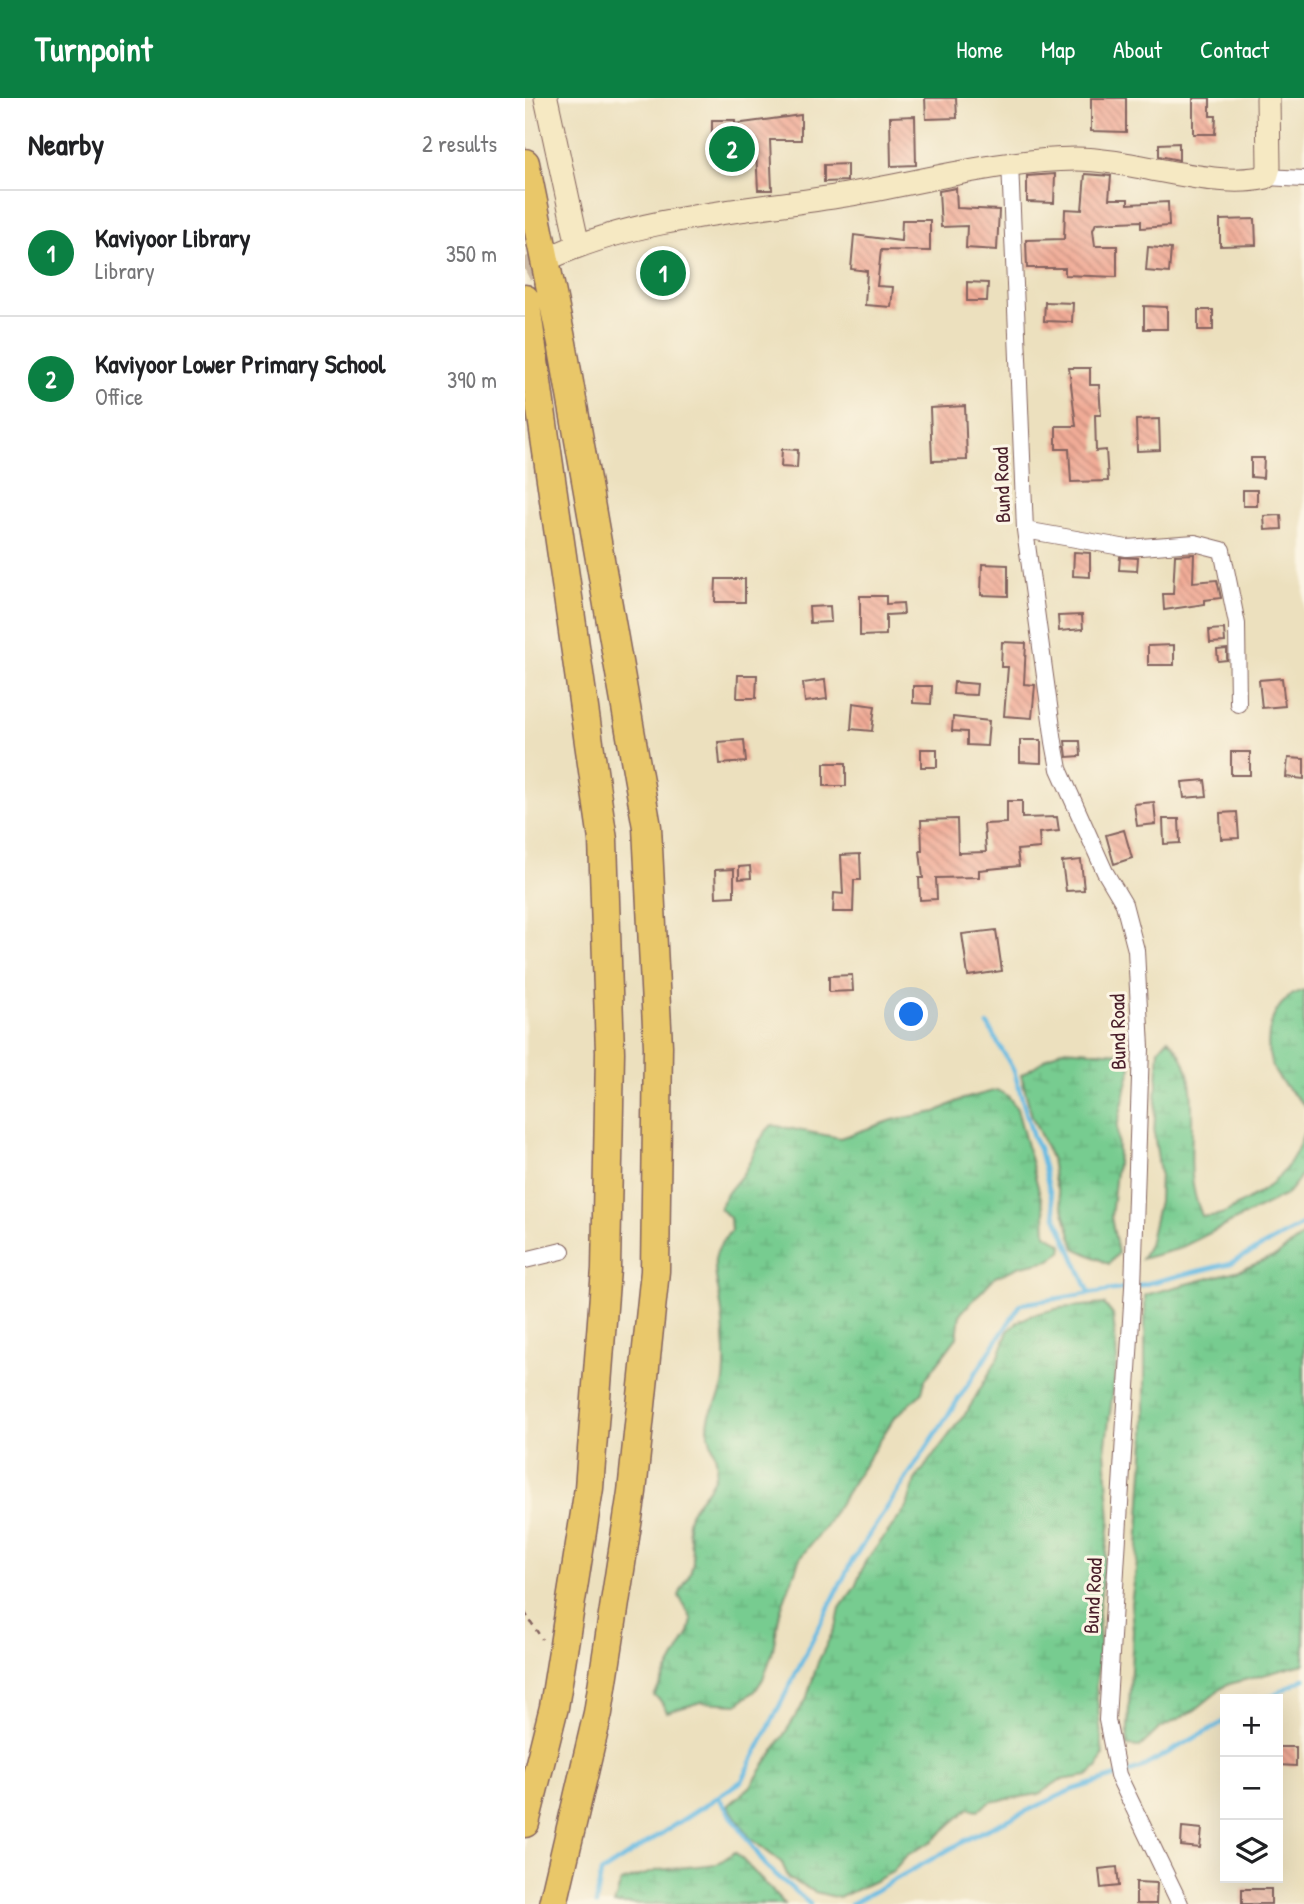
<!DOCTYPE html>
<meta charset="utf-8">
<style>
body{margin:0;font-family:"Patrick Hand",sans-serif;background:#f2f2f2;color:#202124}
.controls{position:absolute;right:21px;bottom:21px;display:grid;overflow:hidden;border-radius:0px;box-shadow:0 7px 28px #0002}
.controls button{width:63px;height:63px;display:grid;place-items:center;padding:0;border:0;border-bottom:2px solid #e0e0e0;background:#fff;color:#202124;font:35px sans-serif}
.you{position:absolute;left:387px;top:917px;width:24px;height:24px;margin:-18px;border:5px solid #fff;border-radius:50%;background:#1a73e8;box-shadow:0 0 0 10px #1a73e833}
.badge{display:grid;place-items:center;width:46px;height:46px;border-radius:50%;background:#0b8043;color:#fff;font-size:23px;font-weight:700}
.pin{position:absolute;translate:-50% -50%;border:4px solid #fff;box-shadow:0 2px 7px #0006}
.list{margin:0;padding:0;list-style:none}
h2{display:flex;justify-content:space-between;align-items:center;height:91px;margin:0;padding:0 28px;font-size:30px}
h2 small{font-size:23px;font-weight:400;color:#757577}
.list li{display:grid;grid-template-columns:46px 1fr auto;gap:21px;align-items:center;box-sizing:border-box;height:126px;padding:0 28px;border-top:2px solid #e0e0e0}
.list b{display:block;font-size:26px;white-space:nowrap}
.list p{margin:0;font-size:23px;white-space:nowrap;color:#757577}
.list em{font-size:23px;font-style:normal;color:#757577}
.icon{flex:none;width:38px;height:38px;fill:none;stroke:currentColor;stroke-width:2;stroke-linecap:round;stroke-linejoin:round}
.map{position:relative;flex:none;width:779px;height:1806px;overflow:hidden}
header{display:flex;align-items:center;gap:42px;box-sizing:border-box;height:98px;padding:0 35px;background:#0b8043;color:#fff}
header strong{font-size:33px}
nav{display:flex;gap:38px;margin-inline-start:auto;font-size:24px}
main{display:flex}
aside{flex:1;background:#fff}
.map>svg:first-child{display:block}
.wetland{fill:url(#wetland-marsh);stroke:#60765e;stroke-width:2}
.lines{fill:none;stroke-linecap:round;stroke-linejoin:round}
.stream{stroke:#67bbe3;stroke-width:4.5}
.building{fill:url(#building-back-hatch)}
.secondary-tunnel{stroke:#ccb9a1;stroke-width:23;stroke-dasharray:23 11;stroke-linecap:butt}
.street-casing{stroke:#83635e;stroke-width:18}
.secondary-casing{stroke:#83635e;stroke-width:25}
.highway-casing{stroke:#83635e;stroke-width:31}
.path{stroke:#83635e;stroke-width:2.5;stroke-dasharray:5 5;stroke-linecap:butt}
.street{stroke:#fff;stroke-width:16}
.secondary{stroke:#f6e9c3;stroke-width:23}
.highway{stroke:#e9c769;stroke-width:28}
.labels{text-anchor:middle;stroke-width:6;stroke-linejoin:round;paint-order:stroke}
.street-label{font-size:21px;fill:#4a1f2b;stroke:#fcf5e5}
</style>
<header>
<strong>Turnpoint</strong>
<nav><a>Home</a><a>Map</a><a>About</a><a>Contact</a></nav>
</header>
<main>
<aside>
<h2>Nearby<small>2 results</small></h2>
<ul class="list">
<li><span class="badge">1</span><div><b>Kaviyoor Library</b><p>Library</p></div><em>350 m</em></li>
<li><span class="badge">2</span><div><b>Kaviyoor Lower Primary School</b><p>Office</p></div><em>390 m</em></li>
</ul>
</aside>
<div class="map">
<svg width="779" height="1806" viewBox="0 0 779 1806">
<defs>
<pattern id="wetland-marsh" width="20" height="14" patternUnits="userSpaceOnUse" patternTransform="scale(1.75)"><rect width="20" height="14" fill="#77cc90"/><path d="M1 5h8M5 5V1M11 12h8M15 12V8" fill="none" stroke="#68af7c"/></pattern>
<pattern id="building-back-hatch" width="6" height="6" patternUnits="userSpaceOnUse" patternTransform="scale(1.75)"><rect width="6" height="6" fill="#f1ac97"/><path d="M-1 5l2 2M0 0l6 6M5-1l2 2" fill="none" stroke="#c58b7b"/></pattern>
</defs>
<rect width="100%" height="100%" fill="#fcf5e5"/>
<filter id="ink" filterUnits="userSpaceOnUse"><feTurbulence type="fractalNoise" baseFrequency=".0143" numOctaves="2"/><feDisplacementMap in="SourceGraphic" scale="14" xChannelSelector="R" yChannelSelector="G"/><feConvolveMatrix kernelMatrix="1 2 1 2 8 2 1 2 1" color-interpolation-filters="sRGB"/></filter>
<filter id="wash" filterUnits="userSpaceOnUse"><feTurbulence type="fractalNoise" baseFrequency=".00686" numOctaves="4" result="noise"/><feDisplacementMap in="SourceGraphic" scale="28" xChannelSelector="R" yChannelSelector="G"/><feGaussianBlur stdDeviation="1.57" result="paint"/><feColorMatrix in="noise" values="0 0 0 0 0 0 0 0 0 0 0 0 0 0 0 0 0 1.4 0 .05"/><feComposite in="paint" operator="in"/></filter>
<g filter="url(#wash)">
<rect width="100%" height="100%" fill="#ece0be"/>
<path class="wetland" d="M779,892V1007C770,997 756,986 750,974C735,945 745,901 779,892Z
M643,941C683,978 659,1045 669,1092C670,1101 674,1109 677,1118C697,1120 706,1111 722,1102C751,1087 769,1066 779,1034V1075L761,1097L653,1151L616,1161L624,1147L634,1103L635,1075L629,1035L634,951Z
M537,951L596,955L602,957L606,970L592,1029L593,1056L586,1119L593,1155L584,1166L550,1150L529,1081L526,1060L507,1019L496,977Z
M472,992L484,999L492,1011L520,1115L521,1136L538,1147L537,1153L525,1162L496,1168L470,1179L435,1216L432,1239L400,1282L397,1295L369,1320L301,1427L275,1460L255,1514L247,1556L238,1581L230,1593L212,1606L176,1604L142,1614L135,1602L129,1598L164,1535L167,1522L154,1498C158,1486 167,1477 168,1464C169,1450 161,1437 163,1422C167,1404 185,1394 190,1377C196,1359 184,1347 183,1330C183,1312 193,1306 197,1291C201,1280 200,1266 200,1254C199,1236 198,1214 194,1196C189,1169 184,1155 206,1133L205,1120L195,1110C200,1095 208,1089 217,1077C229,1061 231,1041 247,1027L315,1040L368,1022L411,1014L435,1002Z
M779,1137V1566L701,1587L670,1612L634,1631L615,1649L602,1648L608,1532L606,1505L612,1465L620,1341V1197L715,1172L751,1158Z
M579,1206L588,1217L592,1261L580,1353L585,1423L573,1518L575,1547L571,1589L578,1657L573,1669L563,1678L535,1682L514,1696L465,1704L453,1712L444,1710L406,1744L382,1757L366,1775L314,1800L290,1794L264,1781L257,1765L225,1740L203,1708L226,1688L281,1602L293,1564L312,1525L315,1510L330,1489L340,1464L382,1409L390,1382L443,1312L474,1258L483,1233L494,1223L507,1217L535,1210Z
M210,1754L260,1806H89L96,1784L134,1772L192,1766Z"/>
<g class="lines">
<path class="stream" d="M463,927L489,973L508,1039L514,1050L531,1118L565,1196
M740,1601L779,1581
M193,1699L242,1769L285,1806
M71,1806L76,1775L217,1683L327,1463L496,1206L608,1189L706,1165L779,1126
M326,1806L450,1737L547,1692L614,1671L700,1623"/>
</g>
<g id="blocks">
<path class="building" d="M400,0H431L432,20L401,21Z
M566,0H601V34L566,33Z
M668,0H685V18H691L690,36H668Z
M276,17V42H245L247,92H233L231,52L187,51V22H210V26Z
M390,18L391,67L366,68L365,19Z
M654,45V62L634,58V46Z
M322,66V83L299,84V67Z
M530,76L529,105L502,104V78Z
M560,76L586,78L584,101H603V106L643,104L644,128L616,130V123L571,125L568,132L570,148H592V179L540,177V170H502L501,142L539,141L540,111L557,112Z
M431,90L432,110L474,112L472,152L441,150L442,128L416,129L414,93Z
M730,121L731,147L695,148V122Z
M377,122H405V153L356,152L352,188L368,189L366,209L340,207L342,173L326,171L329,137L376,143Z
M623,149L646,151L644,175L621,173Z
M152,161V189H125L124,162Z
M442,184L463,185L462,203H442Z
M520,204L548,205L547,224L519,223Z
M619,208L642,209V231H619Z
M673,212H688V232H673Z
M544,270H565V287H574L576,317H570L571,353L581,352L583,383L546,384L544,351H531V328H551Z
M440,308L442,362L407,363L405,310Z
M634,321L635,352L612,353L611,322Z
M257,351L273,352L272,370L256,369Z
M726,360H739L738,380L726,379Z
M718,392H732V408H718Z
M756,417L757,431L740,432L739,418Z
M549,454L565,455V479L548,478Z
M669,456L668,484L692,482L696,500L680,502V506L639,512L638,496H648L650,457Z
M595,459L613,460L612,473L594,472Z
M457,466L483,467V498L456,497Z
M191,481H220V504H190Z
M335,498H361V506L378,505L379,516L361,517V537L335,538Z
M305,508L306,524L285,525L284,509Z
M557,517L558,531L534,533L533,518Z
M699,531L700,544L685,545L684,532Z
M477,544L501,545L499,586L510,587L507,620L479,618L483,569H476Z
M649,547V567H623V548Z
M702,551V562L693,563L692,552Z
M213,577H232L231,600H212Z
M757,580L760,608L737,610L734,582Z
M300,582L302,601L280,604L278,585Z
M429,584L452,586L451,597L428,596Z
M388,588H407L406,606L388,605Z
M328,605L350,608L347,633L326,631Z
M428,619L464,623L462,648L442,647V634L427,633Z
M219,642L221,664L195,666L193,644Z
M495,642H516V665L495,664Z
M540,643H555L556,658L542,659Z
M396,651H412V669H396Z
M706,654H725V677H706Z
M763,660L779,661V681L761,679Z
M299,665H321V688H299Z
M680,682L682,698L659,700L657,684Z
M482,703H497V720L532,719L534,733L514,735L515,750L492,752L494,768L454,772V779L411,780L412,801L395,802L394,780H398L395,753H397L396,722L432,721L433,755L461,754L459,726L482,725Z
M629,704L631,726L612,728L609,706Z
M712,714L714,740L696,741L695,715Z
M638,721H654L655,745L639,746Z
M599,732L607,760L589,766L581,737Z
M335,756L336,782H329L328,814H308L309,795L318,796L316,757Z
M556,762L559,792L541,793L537,764Z
M225,768L226,780L214,781V769Z
M209,771V798L191,799L190,772Z
M471,832L477,873L443,878L437,836Z
M327,877L328,893L304,894V878Z
M753,1649H771V1668L753,1667Z
M657,1729L677,1731L675,1750L656,1748Z
M592,1769L594,1788L576,1790L574,1771Z
M611,1784L632,1785L631,1806H611Z
M717,1791H746V1806H717Z"/>
</g>
</g>
<g filter="url(#ink)">
<use href="#blocks" fill-opacity="0" stroke="#83635e" stroke-width="2"/>
<g class="lines">
<path class="secondary-tunnel" d="M0,172L31,157"/>
<defs>
<path id="street" d="M485,64L500,432L529,644L534,671L580,774L599,806L611,852L616,950L608,1189L582,1622L593,1677L655,1806
M741,79L779,81
M500,432L602,450L670,445L697,452L712,526L713,606
M0,1162L37,1153"/>
<path id="secondary" d="M21,0L53,148
M31,157C123,117 223,113 321,97C398,84 473,62 551,61C608,61 689,92 741,79L744,69L743,0"/>
<path id="highway" d="M0,65L37,245L122,729L133,948L130,1173L107,1394L73,1615L28,1806
M0,201L78,742L85,954L81,1171L64,1390L29,1609L0,1725"/>
</defs>
<use href="#street" class="street-casing"/>
<use href="#secondary" class="secondary-casing"/>
<use href="#highway" class="highway-casing"/>
<path class="path" d="M0,1515L17,1541"/>
<use href="#street" class="street"/>
<use href="#secondary" class="secondary"/>
<use href="#highway" class="highway"/>
</g>
</g>
<g class="labels">
<g class="street-label">
<text transform="translate(477 387) rotate(-92)" y="7">Bund Road</text>
<text transform="translate(593 934) rotate(-91)" y="7">Bund Road</text>
<text transform="translate(568 1498) rotate(-87)" y="7">Bund Road</text>
</g>
</g>
</svg>
<div class="controls">
<button>+</button>
<button>−</button>
<button><svg class="icon" aria-label="layers" viewBox="0 0 24 24"><path d="M12 4l9 5-9 5-9-5zM3 14l9 5 9-5"/></svg></button>
</div>
<div class="you"></div>
<div class="pin badge" style="left:138px;top:175px">1</div>
<div class="pin badge" style="left:207px;top:51px">2</div>
</div>
</main>
